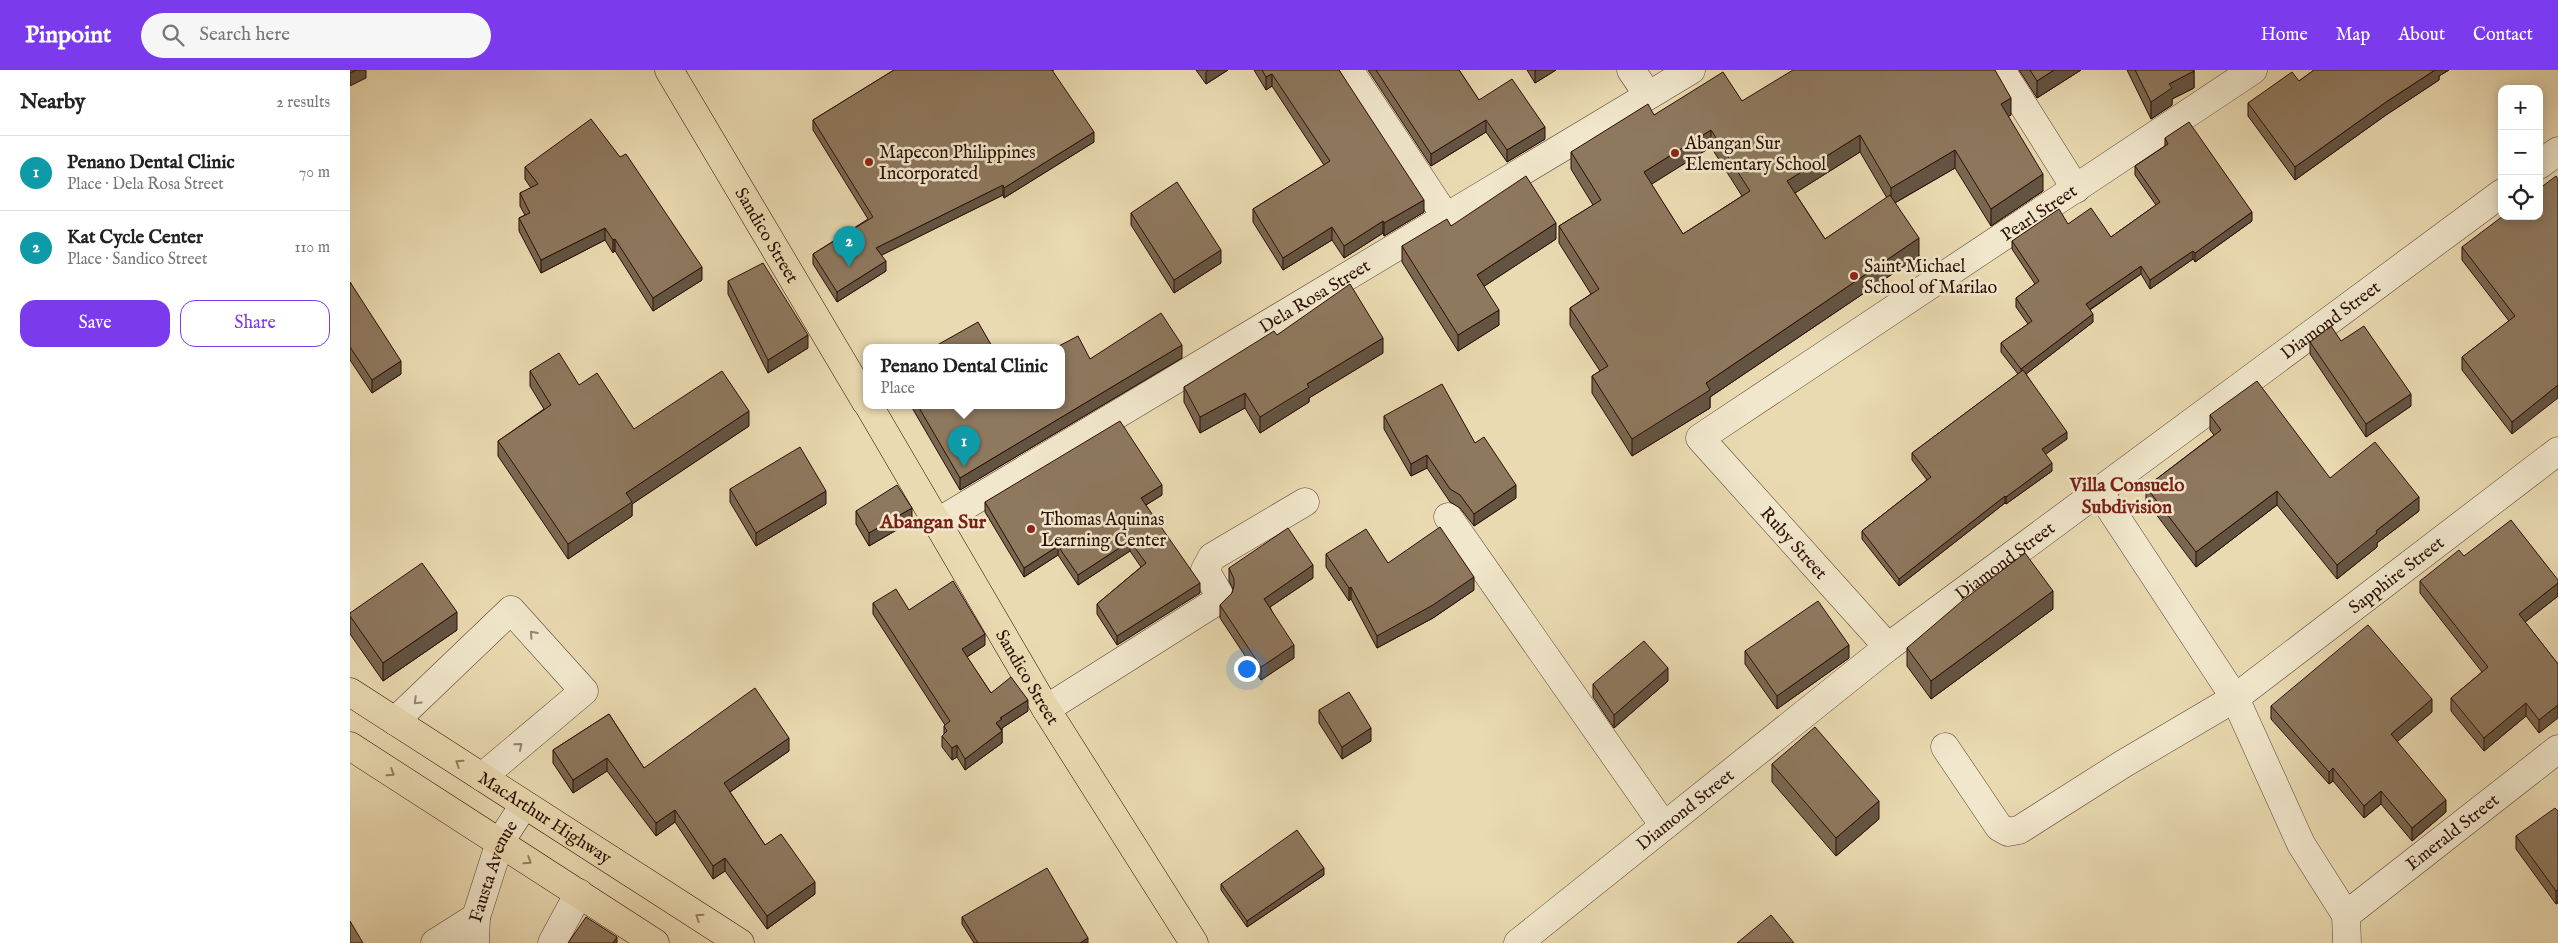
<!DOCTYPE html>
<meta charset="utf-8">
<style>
body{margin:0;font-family:"IM FELL English",serif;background:#f6f6f6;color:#222}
.controls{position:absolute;right:15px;top:15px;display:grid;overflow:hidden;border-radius:10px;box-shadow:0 2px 12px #0003}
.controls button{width:45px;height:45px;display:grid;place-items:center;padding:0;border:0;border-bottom:1px solid #e0e0e0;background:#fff;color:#222;font:25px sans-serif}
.you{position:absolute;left:896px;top:598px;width:18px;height:18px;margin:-12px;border:4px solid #fff;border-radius:50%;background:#1a73e8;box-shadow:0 0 0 8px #1a73e833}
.badge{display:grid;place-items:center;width:32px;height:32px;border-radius:50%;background:#7c3aed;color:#fff;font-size:16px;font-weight:700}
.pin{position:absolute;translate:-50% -41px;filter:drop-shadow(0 1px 2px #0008)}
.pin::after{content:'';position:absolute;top:26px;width:18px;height:15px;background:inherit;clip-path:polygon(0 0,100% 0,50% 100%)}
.popup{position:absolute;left:513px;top:274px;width:202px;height:65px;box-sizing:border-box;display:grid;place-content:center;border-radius:10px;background:#fff;filter:drop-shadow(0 1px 4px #0005);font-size:16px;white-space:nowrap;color:#767676}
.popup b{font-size:19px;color:#222}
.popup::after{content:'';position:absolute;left:50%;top:100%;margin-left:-10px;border:10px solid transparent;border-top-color:#fff}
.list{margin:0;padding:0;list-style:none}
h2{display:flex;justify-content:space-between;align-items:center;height:65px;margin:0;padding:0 20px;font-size:21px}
h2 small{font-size:16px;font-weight:400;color:#767676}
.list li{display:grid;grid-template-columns:32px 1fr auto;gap:15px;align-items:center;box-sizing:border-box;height:75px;padding:0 20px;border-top:1px solid #e0e0e0}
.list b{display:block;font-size:19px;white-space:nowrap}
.list p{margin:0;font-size:16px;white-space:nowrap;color:#767676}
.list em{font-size:16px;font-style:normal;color:#767676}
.actions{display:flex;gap:10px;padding:15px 20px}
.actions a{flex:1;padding:11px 0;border:1px solid #7c3aed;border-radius:15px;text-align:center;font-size:18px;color:#7c3aed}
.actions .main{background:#7c3aed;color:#fff}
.icon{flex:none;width:28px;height:28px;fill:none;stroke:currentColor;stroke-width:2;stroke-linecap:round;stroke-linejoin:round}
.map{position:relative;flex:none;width:2208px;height:873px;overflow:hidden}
header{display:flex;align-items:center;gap:30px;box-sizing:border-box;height:70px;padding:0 25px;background:#7c3aed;color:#fff}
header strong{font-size:24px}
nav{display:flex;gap:28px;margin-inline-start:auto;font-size:18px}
.search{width:350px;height:45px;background:#f6f6f6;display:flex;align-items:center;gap:12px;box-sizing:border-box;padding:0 18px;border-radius:28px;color:#767676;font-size:19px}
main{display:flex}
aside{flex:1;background:#fff}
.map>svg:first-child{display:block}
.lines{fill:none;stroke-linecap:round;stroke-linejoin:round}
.minor-casing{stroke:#5b4130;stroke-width:29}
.major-casing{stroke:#2b0e05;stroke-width:29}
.highway-casing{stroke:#2b0e05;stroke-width:29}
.minor{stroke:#f1e7cc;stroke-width:28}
.major{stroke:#eadab1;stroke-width:28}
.highway{stroke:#eadab1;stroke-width:28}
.wall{fill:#7a6751;stroke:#2b0e05;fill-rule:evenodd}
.shaded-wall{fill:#635442;stroke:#2b0e05}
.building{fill:#8e785e;stroke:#2b0e05;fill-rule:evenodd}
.oneway{stroke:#988572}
.oneway2{stroke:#947e64}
.poi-dot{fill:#8f2418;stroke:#f1e7cc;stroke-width:2}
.labels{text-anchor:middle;stroke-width:5;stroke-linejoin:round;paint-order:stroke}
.poi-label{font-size:18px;fill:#2b0e05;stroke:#f1e7cc;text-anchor:start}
.street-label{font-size:18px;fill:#2b0e05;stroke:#f1e7cc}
.neighbourhood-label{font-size:19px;font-weight:bold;fill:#7a1f14;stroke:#f1e7cc}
.quarter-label{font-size:20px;font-weight:bold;fill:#7a1f14;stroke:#f1e7cc}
</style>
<header>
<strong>Pinpoint</strong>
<div class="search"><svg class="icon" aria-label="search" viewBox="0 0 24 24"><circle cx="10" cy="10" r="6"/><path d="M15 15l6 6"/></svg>Search here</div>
<nav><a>Home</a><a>Map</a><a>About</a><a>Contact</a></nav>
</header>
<main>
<aside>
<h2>Nearby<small>2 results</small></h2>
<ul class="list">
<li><span class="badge" style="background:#0f9aa8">1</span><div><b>Penano Dental Clinic</b><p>Place · Dela Rosa Street</p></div><em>70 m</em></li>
<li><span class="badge" style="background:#0f9aa8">2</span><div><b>Kat Cycle Center</b><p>Place · Sandico Street</p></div><em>110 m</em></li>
</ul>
<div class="actions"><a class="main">Save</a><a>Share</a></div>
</aside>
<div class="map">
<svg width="2208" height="873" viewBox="0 0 2208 873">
<rect width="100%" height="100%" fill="#eadab1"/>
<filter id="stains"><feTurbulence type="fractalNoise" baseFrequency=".004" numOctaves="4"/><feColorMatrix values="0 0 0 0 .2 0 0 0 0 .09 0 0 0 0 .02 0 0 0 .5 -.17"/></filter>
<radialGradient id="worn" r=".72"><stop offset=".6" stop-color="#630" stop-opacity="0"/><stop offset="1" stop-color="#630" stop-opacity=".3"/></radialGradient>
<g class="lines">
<defs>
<g id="minor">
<path d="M999,0L1096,147"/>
<path d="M1281,0L1298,25"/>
<path d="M1651,0L1726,119"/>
<path d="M2189,95L2208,81"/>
<path d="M1748,420L1885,628L1951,774L1996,845L1997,873"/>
<path d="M1098,447L1314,756"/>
<path id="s1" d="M588,452L1341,0"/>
<path id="s2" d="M1538,577L1350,368L1903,0"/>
<path d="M696,639L867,531L869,524L855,500L862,487L955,432"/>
<path d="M45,651L161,540L234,621L132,707"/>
<path id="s3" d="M1595,677L1649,757L1658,762L1669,760L1773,694L1885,628L2208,381"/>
<path id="s4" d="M1996,845L2208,679"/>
<path d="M85,873L126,847"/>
<path id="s5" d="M125,873L126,847L150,772L174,735"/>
<path d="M202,873L229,823"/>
<path id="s6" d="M1168,873L1538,577L2152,123"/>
</g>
<g id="major">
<path id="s7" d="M319,0L516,332"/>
<path id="s8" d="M519,336L696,639L844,873"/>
</g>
<g id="highway">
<path id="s9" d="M0,622L390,873"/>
<path d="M0,676L305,873"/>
</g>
</defs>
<use href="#minor" class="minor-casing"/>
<use href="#major" class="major-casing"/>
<use href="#highway" class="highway-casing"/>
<use href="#minor" class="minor"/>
<use href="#major" class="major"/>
<use href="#highway" class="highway"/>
</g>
<path class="wall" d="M544,0H704L702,1L744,72L654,128L653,125L531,185L536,201L487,232L463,194V184L518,149L463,60V50Z
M846,0H878L856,14Z
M904,0H989L1074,142L1034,166L1033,163L994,188L982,170L933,200L903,152V139L974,95L922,16L916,20Z
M1018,0H1109L1129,30L1195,69L1157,92L1136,62L1081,96Z
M1177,0H1206L1185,13Z
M1669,0H1731L1687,28Z
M1777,0H1844V18L1822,29V35L1801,49Z
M1964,0H2099L2089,6V10L2036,45L1945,110L1898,46V33L1949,11Z
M1392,31L1661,45L1658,46L1693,121L1641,156L1605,98L1545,133L1569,186L1360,327V338L1282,386L1242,323V306L1250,301L1220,255V238L1241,224L1209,173V156L1243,135L1221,99V82L1304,45ZM1361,77L1392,126L1333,164L1301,114ZM1510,82L1537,128L1475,169L1445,123Z
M1815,68L1902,151L1845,192L1843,189L1800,219L1791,204L1740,240L1743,252L1676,304L1717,369L1695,384L1702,401L1656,434L1655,433L1549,516L1512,469V461L1577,410L1562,390V383L1668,304L1651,282V273L1678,254L1666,237V228L1685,214L1662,179V171L1718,154L1761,167L1806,135L1785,105V96L1815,76Z
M175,97L352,210L303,241L265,181L263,183L255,170L191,203L169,161V148L175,145L170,136V123L181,118L175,109Z
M781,143L871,193L824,223L781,155Z
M2189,146L2162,364L2112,300V287L2159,251L2112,190V177Z
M1101,156L1206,169L1134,216L1149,255L1108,281L1052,192V176Z
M378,211L458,278L418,303L378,224Z
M0,212L51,304L22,323L0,290Z
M927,265L1033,283L959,328V332L910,363L895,338L850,363L834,332V317Z
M1991,271L2061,336L2016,367L1960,284V272Z
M832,288L610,420L561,336H712L740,289Z
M180,301L229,315L284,359L399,356L282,434V446L218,489L148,386V371L194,339L180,316Z
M1860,345L1980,408L2069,441L2027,473V477L1987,509L1927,435L1846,497L1796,431V417L1864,365L1860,360Z
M1034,346L1125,373L1166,428L1124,456L1110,438L1100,432L1077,398L1061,406L1034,359Z
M380,419L476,434L406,476L380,432Z
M812,425L796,435L850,523L767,575L747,544V534L791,497L780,481L728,515L708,485L674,507L635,442V432Z
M506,441L562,451L519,476L506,454Z
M976,484L1038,493L1124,520L1083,548L1027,578L1001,529L999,531L976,497Z
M2114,486L2208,510V526L2175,552L2208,594L2189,663L2176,646L2134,681L2101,641V628L2132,602L2070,523V511Z
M879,498L963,508L920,537L944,588L911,610L870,548V535L882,523L883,519L879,511Z
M523,533L559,540L635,575L617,587L641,623L678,641L652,658V673L615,700L607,687L602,690L592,677V666L594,664V656L595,655L523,544Z
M1703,539L1581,629L1557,596V578Z
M0,543L107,560L33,611L0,564Z
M1395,581L1499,588L1427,639L1395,594Z
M1318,611L1264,658L1243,627V614Z
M1921,636L2082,642L2047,671L2096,742L2062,771L2031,734L2014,748L1983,711L1979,714L1921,649Z
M969,640L1021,671L992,689L969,653Z
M259,644L294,698L439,681L380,722L415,775L465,824L417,859L375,801L363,809L325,752L306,766L257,701L223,723L203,693V680Z
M1422,694L1529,749L1486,786L1422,712Z
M2208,741V833L2206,834L2166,779V766Z
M974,805L897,857L871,820V814Z
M612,847L738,873H624L612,854Z"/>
<path class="shaded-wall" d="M6,0H16V8L0,16V3Z
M858,0H878L856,14V2Z
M1185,0H1206L1185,13Z
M1704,0H1731L1687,28V11Z
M2085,0H2099L2089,6V10L2036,45L1945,110V97L2036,32Z
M1844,1V18L1822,29V35L1801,49V32L1819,14Z
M922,4V16L916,20V7Z
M1661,28V45L1651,51V34Z
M1136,50V62L1081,96V84Z
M1195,57V69L1157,92V80Z
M1361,60V77L1294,119V102Z
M744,62V72L654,128V118Z
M1510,65V82L1437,128V111Z
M1605,80V98L1541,135V118Z
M1693,104V121L1641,156V139Z
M653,115V125L526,188V178Z
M1074,130V142L1034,166V153Z
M1902,142V151L1845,192V183Z
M1033,151V163L994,188V176Z
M1206,153V169L1127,221V205Z
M982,157V170L933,200V188Z
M255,158V170L191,203V190Z
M1569,168V186L1360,327V338L1282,386V369L1356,313Z
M265,169V181L263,183V170Z
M871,180V193L824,223V210Z
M1843,181V189L1800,219V210Z
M536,191V201L487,232V222Z
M1791,196V204L1736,242V234Z
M352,197V210L303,241V228Z
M1149,240V255L1108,281V265Z
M1743,244V252L1671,308V299Z
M458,265V278L418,303V290Z
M1033,268V283L959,328V332L910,363V347L957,314Z
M832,275V288L610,420V408Z
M51,291V304L22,323V310Z
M2208,315V328L2162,364V352Z
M895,323V338L850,363V347Z
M2061,324V336L2016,367V354Z
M399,341V356L282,434V446L218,489V474L276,423Z
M1717,362V369L1692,387V379Z
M1077,385V398L1061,406V394Z
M1702,393V401L1656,434V427Z
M812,415V425L791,438V428Z
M1166,415V428L1124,456V444Z
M476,421V434L406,476V463Z
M1927,421V435L1846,497V482Z
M1655,426V433L1549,516V509Z
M2069,427V441L2027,473V477L1987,509V495L2026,461Z
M562,438V451L519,476V463Z
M780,471V481L728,515V505Z
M708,476V485L674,507V498Z
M963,495V508L914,541V529Z
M1124,507V520L1083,548L1027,578V566Z
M850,513V523L767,575V566Z
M2208,513V526L2169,557V544Z
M1001,517V529L999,531V518Z
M1703,521V539L1581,629V611Z
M107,542V560L33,611V593Z
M635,564V575L612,590V579Z
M944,575V588L911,610V597Z
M1499,575V588L1427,639V626Z
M1318,598V611L1264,658V645Z
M2082,629V642L2041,677V664Z
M678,630V641L652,658V660L646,653L650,648Z
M2176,633V646L2134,681V668Z
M2208,635V648L2189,663V650Z
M1021,658V671L992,689V677Z
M652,661V673L615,700V689Z
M439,668V681L374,726V713Z
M607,675V687L602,690V678Z
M257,688V701L223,723V710Z
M1983,698V711L1979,714V702Z
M2031,721V734L2014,748V736Z
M2096,730V742L2062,771V758Z
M1529,731V749L1486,786V768Z
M325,740V752L306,766V753Z
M375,788V801L363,809V796Z
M974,798V805L897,857V851Z
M465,812V824L417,859V846Z
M2208,820V833L2206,834V821Z
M267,867V873H263Z
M738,868V873H730Z"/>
<path class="building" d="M0,0H6L0,3Z
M544,0H702L744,62L654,118L653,115L526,178L536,191L487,222L463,184L523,147L463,50Z
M912,0H989L1074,130L1034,153L1033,151L994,176L982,157L933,188L903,139L980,91L922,4L916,7Z
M1026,0H1109L1129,30L1162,9L1195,57L1157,80L1136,50L1081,84Z
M1443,0H1645L1661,28L1651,34L1693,104L1641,139L1605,80L1541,118L1510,65L1437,111L1475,169L1540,125L1569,168L1356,313L1360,320L1282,369L1242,306L1258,296L1220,238L1249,219L1209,156L1251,130L1221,82L1298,34L1304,45L1373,2L1392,31ZM1361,60L1400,121L1333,164L1294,102Z
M1680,0H1704L1687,11Z
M1785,0H1844V1L1819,14L1822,18L1801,32Z
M1964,0H2085L2036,32L1945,97L1898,33L1942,2L1949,11Z
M241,49L270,87L276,84L352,197L303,228L265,169L263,170L255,158L191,190L169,148L180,143L170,123L188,114L175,97Z
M1839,52L1902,142L1845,183L1843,181L1800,210L1791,196L1736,234L1743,244L1671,299L1651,273L1682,251L1666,228L1689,211L1662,171L1709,139L1718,154L1741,138L1761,167L1810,132L1785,96L1818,74L1815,68Z
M1176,106L1206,153L1127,205L1149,240L1108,265L1052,176L1097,149L1101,156Z
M2206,106L2208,109V315L2162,352L2112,287L2165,246L2112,177L2153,146H2189V119Z
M827,112L871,180L824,210L781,143Z
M413,193L458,265L418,290L378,211Z
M0,212L51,291L22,310L0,277Z
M1000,214L1033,268L957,314L959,317L910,347L895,323L850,347L834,317L924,261L927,265Z
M811,243L832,275L610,408L568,336H712V278H705L728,266L740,289Z
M628,252L643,278H582Z
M1981,256L1991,271L2014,256L2061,324L2016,354L1960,272Z
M209,283L229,315L247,303L284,359L372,301L399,341L276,423L282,432L218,474L148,371L201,335L180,301Z
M1673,300L1717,362L1692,379L1702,393L1656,427L1655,426L1549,509L1512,461L1581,407L1562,383Z
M1907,311L1980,408L2025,372L2069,427L2026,461L2027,463L1987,495L1927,421L1846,482L1796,417L1871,360L1860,345Z
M1092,314L1125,373L1134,367L1166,415L1124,444L1110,425L1100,419L1077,385L1061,394L1034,346Z
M770,351L812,415L791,428L850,513L767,566L747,534L796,493L780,471L728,505L708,476L674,498L635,432Z
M450,377L476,421L406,463L380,419Z
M547,415L562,438L519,463L506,441Z
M2161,450L2208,510V513L2169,544L2208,594V635L2189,650L2176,633L2134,668L2101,628L2138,597L2070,511L2109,480L2114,486Z
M1090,457L1124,507L1083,535L1027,566L1001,517L999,518L976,484L1016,459L1038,493Z
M938,458L963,495L914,529L944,575L911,597L870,535L882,523L884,516V509L879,498Z
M1675,483L1703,521L1581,611L1557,578L1612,531Z
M72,493L107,542L33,593L0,546V543Z
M603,511L635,564L612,579L641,623L661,607L678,630L650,648L652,649L646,653L652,661L615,689L607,675L602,678L592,666L597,661L594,656L600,651L523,533L546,519L559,540Z
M1468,531L1499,575L1427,626L1395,581Z
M2018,555L2082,629L2041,664L2096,730L2062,758L2031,721L2014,736L1983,698L1979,702L1921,636Z
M1294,571L1318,598L1264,645L1243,614Z
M405,618L439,668L374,713L415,775L431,764L465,812L417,846L375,788L363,796L325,740L306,753L257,688L223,710L203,680L259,644L294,698Z
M999,622L1021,658L992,677L969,640Z
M1465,657L1529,731L1486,768L1422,694Z
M2205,738L2208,741V820L2206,821L2166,766Z
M947,760L974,798L897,851L871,814Z
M697,798L738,868L730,873H628L612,847Z
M1421,845L1444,873H1387Z
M236,847L267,867L263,873H218Z
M0,851L13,873H0Z"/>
<defs><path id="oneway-chevron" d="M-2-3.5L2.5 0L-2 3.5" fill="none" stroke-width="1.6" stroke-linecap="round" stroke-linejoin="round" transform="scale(1.25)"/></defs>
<g class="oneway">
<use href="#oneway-chevron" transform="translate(183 564) rotate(-132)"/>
<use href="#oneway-chevron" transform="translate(67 631) rotate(136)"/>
<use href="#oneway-chevron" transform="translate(169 676) rotate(-40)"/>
</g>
<g class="oneway2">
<use href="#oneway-chevron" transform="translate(109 693) rotate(-147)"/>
<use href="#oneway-chevron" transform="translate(41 703) rotate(33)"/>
<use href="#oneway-chevron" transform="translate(178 791) rotate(33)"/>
<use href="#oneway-chevron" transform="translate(349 847) rotate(-147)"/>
</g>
<g class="poi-dot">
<circle cx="1325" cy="83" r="5"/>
<circle cx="519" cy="92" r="5"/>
<circle cx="1504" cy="206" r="5"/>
<circle cx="681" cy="459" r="5"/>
</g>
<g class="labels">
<g class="poi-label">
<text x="1335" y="79">Abangan Sur<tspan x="1335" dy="21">Elementary School</tspan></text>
<text x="529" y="88">Mapecon Philippines<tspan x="529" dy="21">Incorporated</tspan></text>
<text x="1514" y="202">Saint Michael<tspan x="1514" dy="21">School of Marilao</tspan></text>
<text x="691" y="455">Thomas Aquinas<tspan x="691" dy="21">Learning Center</tspan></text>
</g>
<g class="street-label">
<text dy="6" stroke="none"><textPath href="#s2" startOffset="688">Pearl Street</textPath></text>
<text dy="6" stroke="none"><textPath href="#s7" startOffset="192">Sandico Street</textPath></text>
<text dy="6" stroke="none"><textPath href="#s1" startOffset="439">Dela Rosa Street</textPath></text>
<text dy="6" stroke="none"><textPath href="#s6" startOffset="1024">Diamond Street</textPath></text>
<text transform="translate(1444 473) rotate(48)" y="6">Ruby Street</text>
<text dy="6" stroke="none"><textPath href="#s6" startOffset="619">Diamond Street</textPath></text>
<text dy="6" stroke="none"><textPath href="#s3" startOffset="574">Sapphire Street</textPath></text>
<text dy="6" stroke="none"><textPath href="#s8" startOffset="314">Sandico Street</textPath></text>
<text dy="6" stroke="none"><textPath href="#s6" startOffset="214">Diamond Street</textPath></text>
<text dy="6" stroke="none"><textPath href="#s9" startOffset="232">MacArthur Highway</textPath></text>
<text dy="6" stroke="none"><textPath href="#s4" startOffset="135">Emerald Street</textPath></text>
<text dy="6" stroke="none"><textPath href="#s5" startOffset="75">Fausta Avenue</textPath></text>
</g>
<g class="neighbourhood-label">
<text x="1777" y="421">Villa Consuelo<tspan x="1777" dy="22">Subdivision</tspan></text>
</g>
<g class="quarter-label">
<text x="583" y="458">Abangan Sur</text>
</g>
</g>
<rect width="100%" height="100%" filter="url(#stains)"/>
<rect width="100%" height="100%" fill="url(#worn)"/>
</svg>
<div class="controls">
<button>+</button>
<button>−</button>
<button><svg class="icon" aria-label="locate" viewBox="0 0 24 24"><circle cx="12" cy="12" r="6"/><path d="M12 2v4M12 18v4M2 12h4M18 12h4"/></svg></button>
</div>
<div class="you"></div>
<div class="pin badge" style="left:614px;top:397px;background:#0f9aa8">1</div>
<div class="popup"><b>Penano Dental Clinic</b>Place</div>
<div class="pin badge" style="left:499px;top:197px;background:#0f9aa8">2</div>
</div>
</main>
